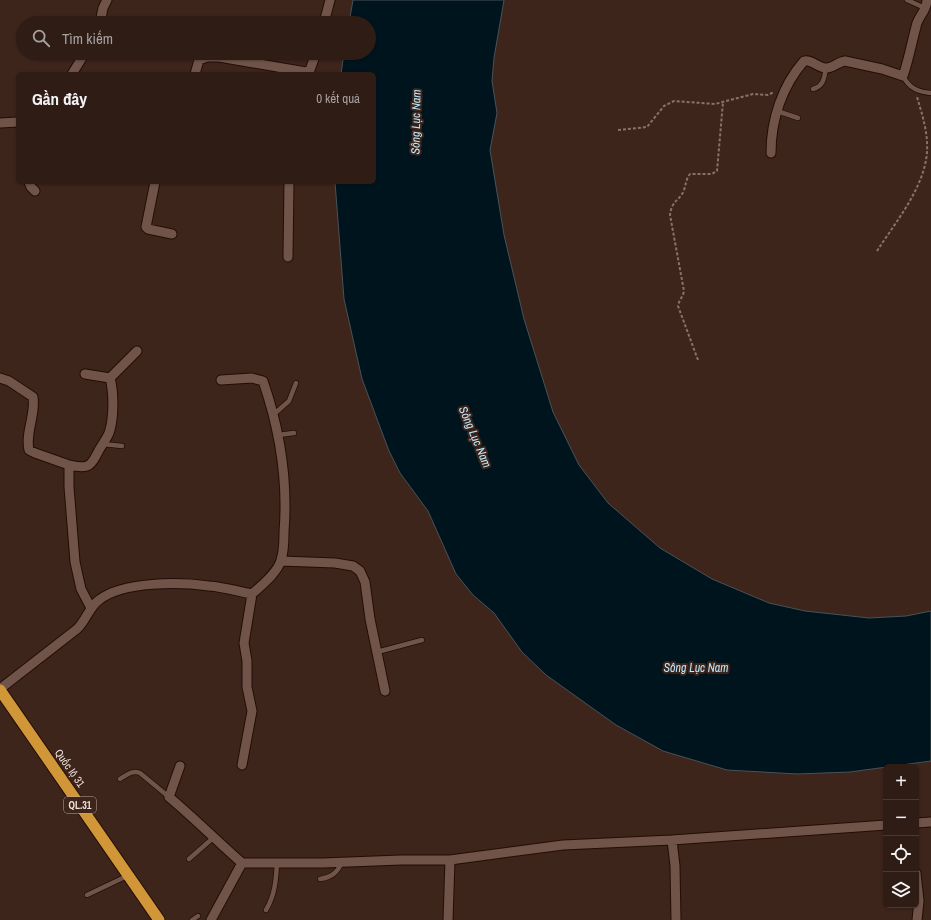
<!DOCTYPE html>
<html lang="vi">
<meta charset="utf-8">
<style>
body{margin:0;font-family:"Archivo Narrow",sans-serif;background:#3a2922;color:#f1f3f6}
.controls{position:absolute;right:12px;bottom:12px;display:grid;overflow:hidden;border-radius:6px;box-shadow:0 1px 3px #0004}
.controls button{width:36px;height:36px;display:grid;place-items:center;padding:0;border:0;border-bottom:1px solid #493a34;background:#2e1c15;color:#f1f3f6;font:20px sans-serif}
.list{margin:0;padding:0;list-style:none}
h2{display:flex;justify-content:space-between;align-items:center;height:52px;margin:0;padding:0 16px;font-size:17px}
h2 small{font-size:13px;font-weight:400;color:#a7a1a0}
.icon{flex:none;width:22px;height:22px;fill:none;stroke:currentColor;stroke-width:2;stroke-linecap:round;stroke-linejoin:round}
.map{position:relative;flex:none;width:931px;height:920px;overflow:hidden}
.search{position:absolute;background:#2e1c15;box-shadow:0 1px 3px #0004;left:16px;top:16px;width:360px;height:44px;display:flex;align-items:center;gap:10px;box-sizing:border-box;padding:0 14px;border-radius:22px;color:#a7a1a0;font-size:15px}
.panel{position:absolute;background:#2e1c15;box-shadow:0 1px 3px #0004;left:16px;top:72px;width:360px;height:112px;border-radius:6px}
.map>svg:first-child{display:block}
.water{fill:#00141e;stroke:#495257}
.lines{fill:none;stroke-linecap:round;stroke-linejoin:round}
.service-casing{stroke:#230d06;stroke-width:6}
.minor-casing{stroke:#230d06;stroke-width:11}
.trunk-casing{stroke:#230d06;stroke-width:13}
.path{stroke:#88736b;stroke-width:2;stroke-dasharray:3 2;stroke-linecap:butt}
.service{stroke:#70544a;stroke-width:4.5}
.minor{stroke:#70544a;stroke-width:9}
.trunk{stroke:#d09637;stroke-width:11}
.labels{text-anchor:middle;stroke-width:4;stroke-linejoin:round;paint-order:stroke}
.shield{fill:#3d251c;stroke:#bca9a2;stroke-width:1}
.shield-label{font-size:10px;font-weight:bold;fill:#f3e2dc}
.street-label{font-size:11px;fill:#f3e2dc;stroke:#3d251c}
.water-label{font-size:12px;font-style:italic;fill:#bee9fd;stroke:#3d251c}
</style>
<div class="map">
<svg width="931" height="920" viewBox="0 0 931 920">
<rect width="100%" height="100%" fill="#3d251c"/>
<path class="water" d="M353,0H504L494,58L492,81L497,113L490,150L504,235L524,319L553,412L579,465L608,503L660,548L712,579L769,603L805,611L869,618L906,616L931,611V761L850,772L797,774L727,770L663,751L616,725L546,675L522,652L494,613L473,595L456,574L428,511L400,473L389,451L362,379L344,299L335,182H374V74H341L344,53H369V23H349Z"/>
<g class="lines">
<defs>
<path id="service" d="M907,0L925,8
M903,76C909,88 918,92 931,93
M813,89C824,86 824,78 826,68
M777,111L798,118
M273,415L289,401L296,383
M278,435L294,433
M103,444L122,446
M377,652L422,640
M120,779C127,775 132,770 140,773L169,797
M189,859L213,838
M320,879C332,877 337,873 342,862
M87,895L127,876
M266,910C275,895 276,880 277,863
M192,920L198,916"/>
<path id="minor" d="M100,23L103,8L107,0
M324,23L330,0
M72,74L85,53
M195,74L199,60L207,57H219L306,72L310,70L316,53
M0,123L18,122
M771,153C771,120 782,86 804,61C811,59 817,67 825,68C833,69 837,62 845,61L882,69L903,76C909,59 912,41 917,23C920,15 927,9 927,0
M29,182L31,187L35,191
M155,182L146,227L148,229L172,234
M288,257L289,182
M0,378L9,381L33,397C36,414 25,433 29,450L35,453L69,465V487L75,562L81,589L91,608
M110,378L137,351
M69,465C74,466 81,468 87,466C93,464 95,457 98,452C101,446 106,440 109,433C114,419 114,393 110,378L85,374
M281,561L335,563L353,566L360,571L365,582L370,619L385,691
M0,689L77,629C86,621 89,607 99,600C123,581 180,582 209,586C223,587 237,591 252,594C262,585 278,572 281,560C284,551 284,541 284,532C288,481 280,430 263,381L252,378L221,380
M242,765L252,711L247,687V661L244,643L252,594
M180,766L169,797C194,818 217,841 242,863
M916,823L931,822
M672,840L675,866L676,920
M916,873L919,901L917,920
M211,920L242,863H323L401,860H450
M448,920L450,860L563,845L672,840L886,825"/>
<path id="trunk" d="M0,690L159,920"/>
</defs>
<use href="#service" class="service-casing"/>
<use href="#minor" class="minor-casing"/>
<use href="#trunk" class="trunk-casing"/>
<path class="path" d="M618,130L647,127L664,106L674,101L715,104L753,94L768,95L774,92
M877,251C895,223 920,193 926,160C930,139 923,117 917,97
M698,360L678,306C679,300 683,297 684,291L670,215C672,199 680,201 684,190C686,184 686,179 690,174H712L717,171L723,102"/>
<use href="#service" class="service"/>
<use href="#minor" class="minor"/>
<use href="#trunk" class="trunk"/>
</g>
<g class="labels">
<rect class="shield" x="64" y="797" width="32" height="16" rx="3"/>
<g class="shield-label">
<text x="80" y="809">QL.31</text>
</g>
<g class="street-label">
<text transform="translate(70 768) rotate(55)" y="4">Quốc lộ 31</text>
</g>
<g class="water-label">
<text transform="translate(416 122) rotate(-89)" y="4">Sông Lục Nam</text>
<text transform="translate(475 437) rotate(67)" y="4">Sông Lục Nam</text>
<text x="696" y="672">Sông Lục Nam</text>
</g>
</g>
</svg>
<div class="controls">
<button>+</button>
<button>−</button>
<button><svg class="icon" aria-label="locate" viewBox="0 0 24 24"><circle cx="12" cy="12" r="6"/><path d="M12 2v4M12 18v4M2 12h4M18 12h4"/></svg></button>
<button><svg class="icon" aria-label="layers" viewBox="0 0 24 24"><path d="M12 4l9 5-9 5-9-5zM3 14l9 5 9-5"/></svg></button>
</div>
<div class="search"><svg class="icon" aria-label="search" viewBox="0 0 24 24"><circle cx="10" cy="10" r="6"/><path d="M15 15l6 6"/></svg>Tìm kiếm</div>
<section class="panel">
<h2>Gần đây<small>0 kết quả</small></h2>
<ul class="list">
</ul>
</section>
</div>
